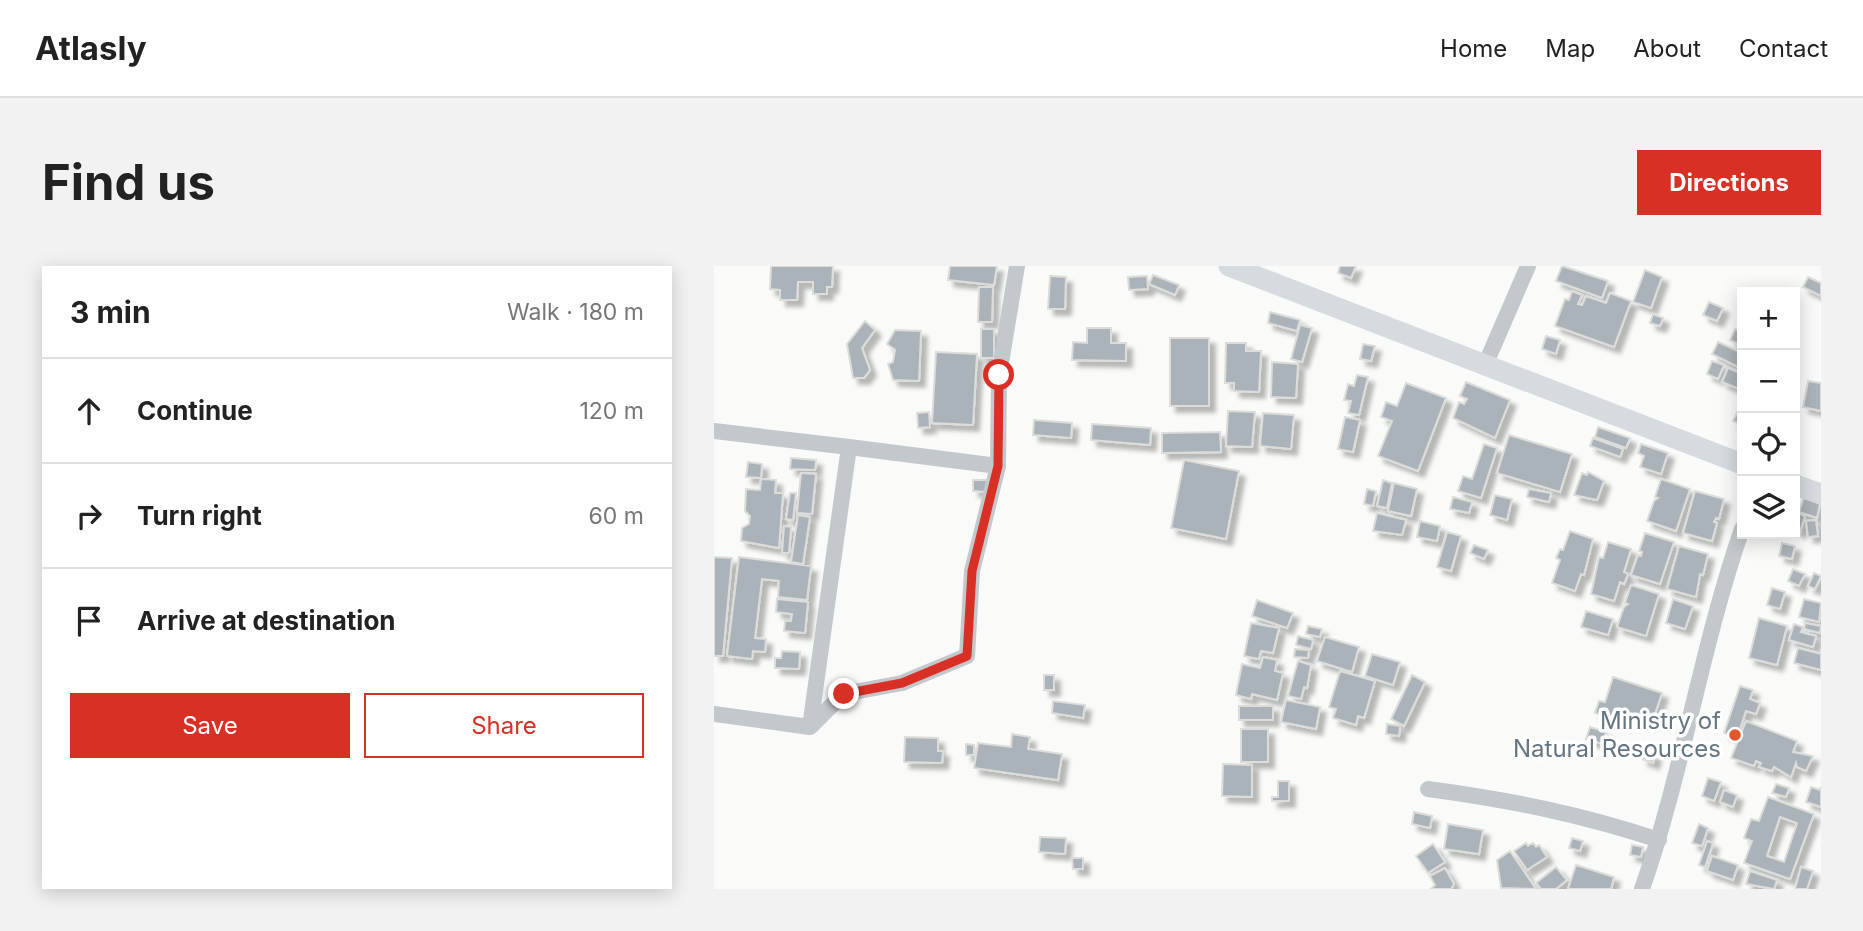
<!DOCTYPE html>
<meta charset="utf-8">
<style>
body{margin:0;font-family:Inter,sans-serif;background:#f2f2f2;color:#222}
.controls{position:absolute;right:21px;top:21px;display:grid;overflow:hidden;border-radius:0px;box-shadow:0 4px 18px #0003}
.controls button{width:63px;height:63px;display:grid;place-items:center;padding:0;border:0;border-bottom:2px solid #e0e0e0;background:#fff;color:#222;font:35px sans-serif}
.stop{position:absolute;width:21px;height:21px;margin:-16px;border:5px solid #d93025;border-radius:50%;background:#fff}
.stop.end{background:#d93025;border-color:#fff;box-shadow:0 2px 7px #0008}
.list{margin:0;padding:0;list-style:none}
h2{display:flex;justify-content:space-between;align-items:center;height:91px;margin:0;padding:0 28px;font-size:30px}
h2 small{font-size:23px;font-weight:400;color:#767676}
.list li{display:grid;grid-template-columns:46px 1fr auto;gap:21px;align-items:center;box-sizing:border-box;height:105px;padding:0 28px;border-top:2px solid #e0e0e0}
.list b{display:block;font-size:26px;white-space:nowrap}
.list em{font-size:23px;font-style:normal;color:#767676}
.actions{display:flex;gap:14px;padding:21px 28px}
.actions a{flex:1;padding:16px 0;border:2px solid #d93025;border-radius:0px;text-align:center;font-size:24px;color:#d93025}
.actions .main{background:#d93025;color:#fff}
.icon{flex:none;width:38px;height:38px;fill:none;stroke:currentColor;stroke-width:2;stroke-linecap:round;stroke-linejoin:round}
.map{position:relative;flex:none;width:1107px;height:623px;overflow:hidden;border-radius:0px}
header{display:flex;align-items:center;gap:42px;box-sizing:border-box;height:98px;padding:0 35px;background:#fff;border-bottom:2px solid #e0e0e0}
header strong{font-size:33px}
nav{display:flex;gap:38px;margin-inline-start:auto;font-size:24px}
.intro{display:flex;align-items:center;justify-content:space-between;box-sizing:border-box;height:168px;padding:0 42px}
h1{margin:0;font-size:49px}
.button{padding:18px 32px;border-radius:0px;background:#d93025;color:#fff;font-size:24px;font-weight:700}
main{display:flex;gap:42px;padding:0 42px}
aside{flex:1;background:#fff;border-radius:0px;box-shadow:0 4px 18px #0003}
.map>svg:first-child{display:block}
.building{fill:#aab3b9;stroke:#dcdcda;stroke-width:2;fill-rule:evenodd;filter:url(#shadow)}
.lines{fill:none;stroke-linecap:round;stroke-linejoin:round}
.street{stroke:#c3c8cc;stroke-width:16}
.secondary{stroke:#d6dbdf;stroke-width:21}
.route{stroke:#d93025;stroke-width:9}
.poi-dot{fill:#e4572e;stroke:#fff;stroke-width:2.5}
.labels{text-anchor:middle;stroke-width:7;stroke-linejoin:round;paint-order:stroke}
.poi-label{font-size:24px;fill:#657683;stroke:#fff;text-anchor:end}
</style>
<header>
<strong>Atlasly</strong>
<nav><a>Home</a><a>Map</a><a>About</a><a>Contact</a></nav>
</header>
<div class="intro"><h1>Find us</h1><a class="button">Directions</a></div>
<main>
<aside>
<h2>3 min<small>Walk · 180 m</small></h2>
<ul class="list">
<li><svg class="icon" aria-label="ahead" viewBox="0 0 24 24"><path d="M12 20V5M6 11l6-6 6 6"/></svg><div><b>Continue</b></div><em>120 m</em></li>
<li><svg class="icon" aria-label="right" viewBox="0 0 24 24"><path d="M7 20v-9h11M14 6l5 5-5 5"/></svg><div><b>Turn right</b></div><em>60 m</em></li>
<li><svg class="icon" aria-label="arrive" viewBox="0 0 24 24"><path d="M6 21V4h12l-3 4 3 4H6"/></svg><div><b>Arrive at destination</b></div></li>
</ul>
<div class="actions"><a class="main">Save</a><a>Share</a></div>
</aside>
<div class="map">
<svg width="1107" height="623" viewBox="0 0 1107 623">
<defs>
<filter id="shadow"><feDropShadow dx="6" dy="6" stdDeviation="2" flood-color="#0004"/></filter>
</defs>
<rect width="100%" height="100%" fill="#fafaf8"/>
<path class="building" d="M57,0H119L118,21H113V28H99V16H84L83,34H66V24L56,23Z
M236,0H283L280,19L234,14Z
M626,0H642L637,12L624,7Z
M848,0L894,15L888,32L842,15Z
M931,4L948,11L937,42L919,36Z
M439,9L465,19L461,29L435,18Z
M336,10L352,11L351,43H334Z
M433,10L434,23L415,24L414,11Z
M1094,11L1107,17V30L1089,21Z
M265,21H279L278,56H264Z
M858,25L868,29L864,38L868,39L872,30L892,37L896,27L917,35L900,81L841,60L851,33L855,34Z
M995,36L1009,42L1003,55L989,49Z
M556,46L586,54L583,65L554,57Z
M939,48L949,52L946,60L936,57Z
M151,55L161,64L148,82L156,104L150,112H139L133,78Z
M586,59L598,62L588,96L577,93Z
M373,62H397V77H412V95L358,94L359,76L373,77Z
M267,63H280V92H267Z
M1021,63L1028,66V80L1016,74Z
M181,64L207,65L205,115L179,114L174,98L179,96L181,84L173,78Z
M832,70L846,74L842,88L828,83Z
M456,72H495V140H456Z
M1004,76L1028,87V103L998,88Z
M512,77H532V85H547L545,126L520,125V117H511Z
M649,78L661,80L657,95L646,93Z
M222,86L263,88L259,159L218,157Z
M998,95L1010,99L1004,113L993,108Z
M558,96L584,98L582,132L557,131Z
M1014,102L1028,108V124L1008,116Z
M643,109L654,111L645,149L634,147L637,135L630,134L634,118L640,120Z
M1094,115L1107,117V145L1089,141Z
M752,116L796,134L781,172L739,152L745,136L750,138L753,133L746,130Z
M692,117L732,132L704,205L664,190L678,155L667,151L672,136L683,140Z
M1027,139H1028V159L1019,155Z
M514,145L541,146L538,181L512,180Z
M215,146L216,161L204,162L203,147Z
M549,147L580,149L577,183L546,180Z
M631,151L646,154L639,186L624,183Z
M320,154L358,157L357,172L319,169Z
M378,158L437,162L436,179L377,174Z
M884,161L916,172L912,182L881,171Z
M506,166L507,186L448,187V167Z
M795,169L858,188L846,226L783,207Z
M879,172L909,183L906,191L876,180Z
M770,178L783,182L767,232L744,225L749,210L758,213Z
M927,178L954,187L947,208L926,201L930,190L924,187Z
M77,192L102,194L101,204L76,203Z
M470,194L525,205L512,273L457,262Z
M34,196L48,198L47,212L32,211Z
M874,206L890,215L883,234L860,229L868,207L873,209Z
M87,207L102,208L98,248L83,247Z
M47,213L62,214L61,227H69L65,282L27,275L28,262L35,258L36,250L31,245L32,223L46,224Z
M947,213L976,223L962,265L933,255L940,235L944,232L941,231Z
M259,214H273L272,226L259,225Z
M669,214L678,217L673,242L663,240Z
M680,217L703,223L697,250L674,245Z
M653,223L662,225L659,240L650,238Z
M815,223L837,227L835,236L813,231Z
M981,225L1010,233L1005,253L1002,252L1000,256L1003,257L998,275L969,267Z
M76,227H82L79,254L72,253Z
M1091,227L1107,233L1103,252L1085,246Z
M781,229L798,233L793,254L776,249Z
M739,231L758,236L755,247L736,243Z
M1081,246L1091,250L1086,266L1081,264Z
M663,247L692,254L688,269L659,265Z
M84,249L96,251L89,298L77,296Z
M1102,254L1104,270L1094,271L1092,255Z
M706,255L726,260L723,275L703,271Z
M70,260L77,261L75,287H68Z
M856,265L879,273L870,309L867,308L861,325L838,317L846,294L842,292L846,283L849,284Z
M733,266L747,270L737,305L723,301Z
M931,267L960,276L946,318L917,309L924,289L927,290L928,286L925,285Z
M894,276L917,283L910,306L914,308L910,318L906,316L900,335L877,328L885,291L889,292Z
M1068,277L1081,280L1078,293L1065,290Z
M760,279L774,284L770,293L756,287Z
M965,280L994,288L989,309L986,308L982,331L953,323Z
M0,291L18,292L9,390H0Z
M25,291L97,300L93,334L64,331L65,315L48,313L41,372L52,373L51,386L39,385L38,393L13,390Z
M1079,303L1091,308L1085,320L1074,315Z
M1100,307L1107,310L1101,323L1094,320Z
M917,319L945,328L932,370L903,361L910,341L914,338L911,337Z
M1058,322L1071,326L1066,343L1053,339Z
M63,333L94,336L91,367L70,365L71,355H77L78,348L62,346Z
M959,333L979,340L971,363L952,357Z
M1090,333L1107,337L1105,356L1085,351Z
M543,334L579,347L573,362L538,350Z
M872,345L899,353L894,369L867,361Z
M1045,352L1073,360L1063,399L1035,392Z
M537,357L565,362L559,387L547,385L545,393L530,390Z
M1091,357L1107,360L1106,367L1090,363Z
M1080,358L1089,361L1087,366L1102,370L1099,381L1075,374Z
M594,360L608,363L606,371L592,368Z
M584,370L599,374L597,383L582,379Z
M611,371L645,381L638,406L603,395Z
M1084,382L1107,388V404L1080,397Z
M581,383L595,384L594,392L580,391Z
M68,385L86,386L85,403L61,402V392H67Z
M658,388L686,396L679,419L651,410Z
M549,391L563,394L561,405L569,407L563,434L538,428L537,433L522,429L528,398L546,402Z
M584,395L597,399L593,422L590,421L587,433L574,430Z
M626,405L661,415L650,452L644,450L642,459L619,452L622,443L615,441Z
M330,409H340V424H330Z
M698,409L711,416L690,460L677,453Z
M899,411L948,427L938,457L915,449L912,458L881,447L885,435L891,436Z
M1026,420L1039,424L1036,433L1046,437L1042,448L1032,445L1023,472L1010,467Z
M572,434L606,441L602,463L567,456Z
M339,435L371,439L369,452L338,447Z
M525,440H559V454H525Z
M1032,455L1083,475L1079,486L1099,490L1092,505L1083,501L1082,497L1077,511L1060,501L1058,505L1045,501L1047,497L1042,495L1040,500L1017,492Z
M673,458L686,460L685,470L672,468Z
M876,461L892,466L889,478L872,473Z
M527,463H554V496H527Z
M298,468L316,471L314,483L348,488L344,514L260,502L264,477L297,481Z
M191,471L224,472V485H229L228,497L190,496Z
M252,478L260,479V489H252Z
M930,485L941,489L939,497L928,493Z
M509,498L538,499V531L508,530Z
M994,512L1007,516L1000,535L988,530Z
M564,515H575V535H558V531H564Z
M1062,518L1075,522L1072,531L1058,527Z
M1097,521L1106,524L1107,521V541L1092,536Z
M1010,524L1023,529L1019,541L1006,536Z
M1054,531L1100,548L1076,613L1030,597L1038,575L1030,572L1037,553L1045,555ZM1066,551L1083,557L1070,596L1053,590Z
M700,546L718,550L716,562L698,558Z
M734,558L769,564L765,588L730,583Z
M985,558L994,562L988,580L978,577Z
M326,571L352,572L351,588L325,586Z
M858,572L869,575L866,585L855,582Z
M993,575L999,577L991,601L985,599Z
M812,577L814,580L819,577L822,581L825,579L833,591L813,604L800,585Z
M719,578L731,596L714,607L702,590Z
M918,579L929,581L927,591L916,589Z
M796,585L822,623L787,622L783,594Z
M998,590L1024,599L1019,614L993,605Z
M358,592H369V603H359Z
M862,599L900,611L897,623H854Z
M842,601L853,614L842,623H827L822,617Z
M1087,601L1099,605L1093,623H1081Z
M731,602L740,618L737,623H717L721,619L716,610Z
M1036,605L1063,614L1060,623L1032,618Z"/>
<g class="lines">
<path class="street" d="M772,97L814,0
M0,165L135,181
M0,448L96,461L135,181L284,200L285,109L303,0
M96,461L129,428L188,417L253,390L258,305L284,200
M714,523C796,534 866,548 945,574
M928,623C969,506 987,381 1028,263"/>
<path class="secondary" d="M515,0L1028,198
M1081,219L1107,228"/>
</g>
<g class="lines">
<path class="route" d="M130,428L188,417L253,390L258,305L284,200L285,109"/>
</g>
<circle class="poi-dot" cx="1021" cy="469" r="7"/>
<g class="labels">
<g class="poi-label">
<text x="1007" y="463">Ministry of<tspan x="1007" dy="28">Natural Resources</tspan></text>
</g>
</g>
</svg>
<div class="controls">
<button>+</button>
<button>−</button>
<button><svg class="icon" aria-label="locate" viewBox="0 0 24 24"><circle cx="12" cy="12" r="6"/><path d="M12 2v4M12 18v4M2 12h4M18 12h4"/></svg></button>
<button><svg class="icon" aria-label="layers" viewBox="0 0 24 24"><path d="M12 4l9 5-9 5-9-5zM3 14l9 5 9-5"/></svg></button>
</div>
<div class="stop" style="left:285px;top:109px"></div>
<div class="stop end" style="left:130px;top:428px"></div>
</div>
</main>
